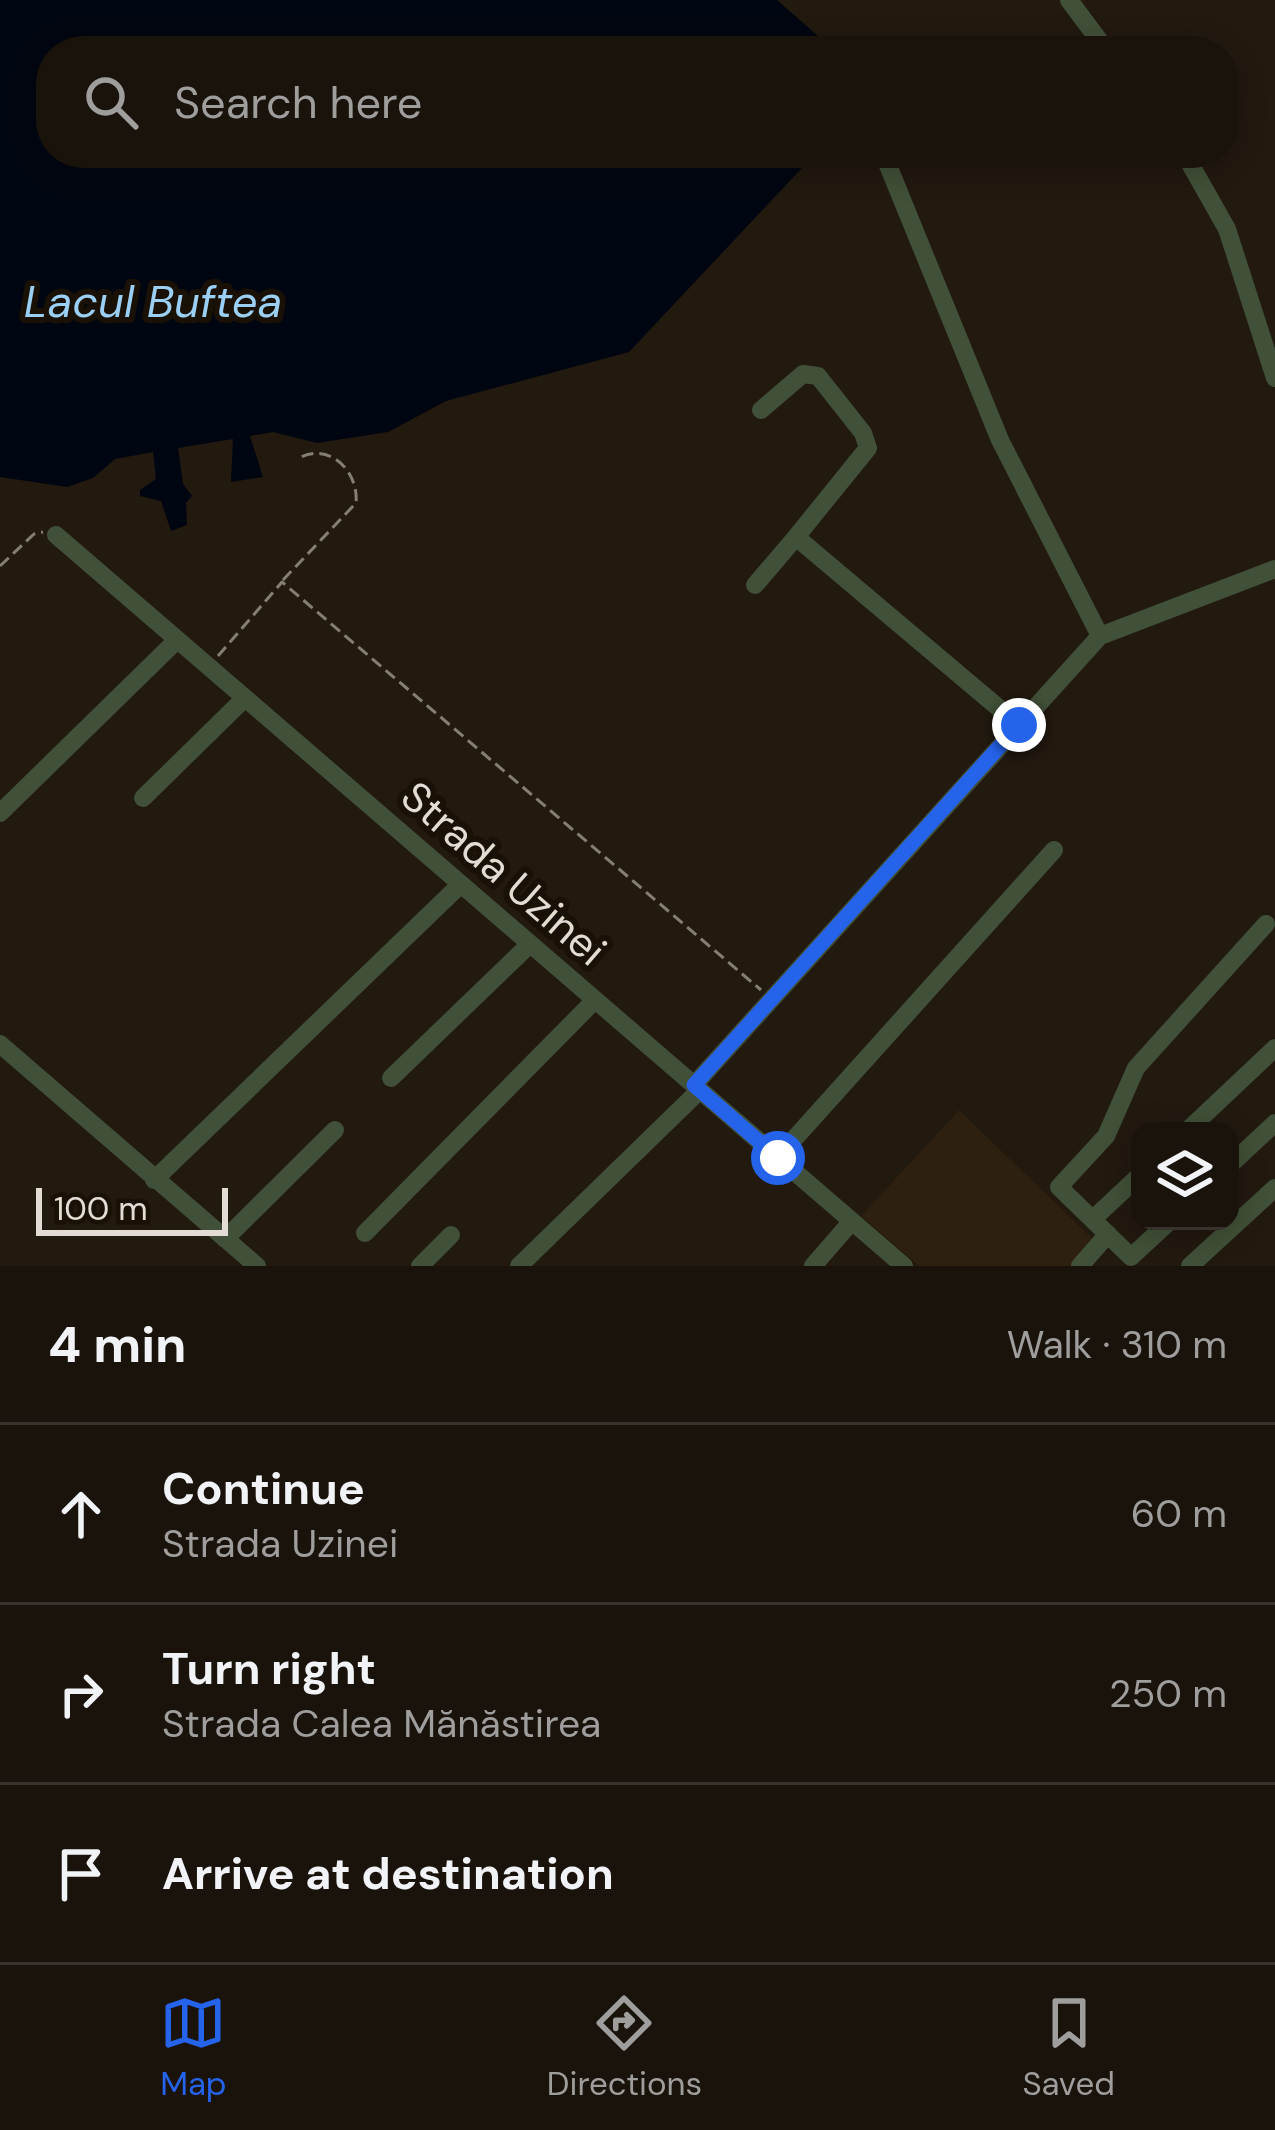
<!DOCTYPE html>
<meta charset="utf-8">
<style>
body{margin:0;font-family:"DM Sans",sans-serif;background:#272019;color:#f1f3f6}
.controls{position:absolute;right:36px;bottom:36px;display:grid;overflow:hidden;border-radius:24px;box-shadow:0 6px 30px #0003}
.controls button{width:108px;height:108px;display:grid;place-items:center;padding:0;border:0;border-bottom:3px solid #38322c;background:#1a130b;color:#f1f3f6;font:60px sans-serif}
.scale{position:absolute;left:36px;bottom:30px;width:192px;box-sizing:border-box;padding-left:12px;border:6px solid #e2dcd5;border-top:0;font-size:33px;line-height:42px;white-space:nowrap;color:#e2dcd5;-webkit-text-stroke:9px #191006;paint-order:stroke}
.stop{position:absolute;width:36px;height:36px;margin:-27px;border:9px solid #2563eb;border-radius:50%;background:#fff}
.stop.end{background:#2563eb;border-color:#fff;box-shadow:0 3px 12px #0008}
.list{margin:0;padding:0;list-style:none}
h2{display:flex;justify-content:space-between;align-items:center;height:156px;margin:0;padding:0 48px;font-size:51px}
h2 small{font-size:39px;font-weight:400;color:#9f9e9d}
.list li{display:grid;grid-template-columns:78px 1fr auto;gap:36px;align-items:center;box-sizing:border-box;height:180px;padding:0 48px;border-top:3px solid #38322c}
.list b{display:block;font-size:45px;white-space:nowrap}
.list p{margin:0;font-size:39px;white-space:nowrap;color:#9f9e9d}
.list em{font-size:39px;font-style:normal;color:#9f9e9d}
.icon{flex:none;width:66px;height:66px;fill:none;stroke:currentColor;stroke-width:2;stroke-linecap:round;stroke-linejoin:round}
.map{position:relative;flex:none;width:1275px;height:1266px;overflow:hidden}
.search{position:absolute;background:#1a130b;box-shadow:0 6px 30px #0003;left:36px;right:36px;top:36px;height:132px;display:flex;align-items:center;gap:30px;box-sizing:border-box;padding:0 42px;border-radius:48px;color:#9f9e9d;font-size:45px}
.sheet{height:696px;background:#1a130b}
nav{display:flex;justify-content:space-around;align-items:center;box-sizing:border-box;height:168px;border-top:3px solid #38322c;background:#1a130b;font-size:33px;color:#9f9e9d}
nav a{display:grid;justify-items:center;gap:6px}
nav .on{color:#2563eb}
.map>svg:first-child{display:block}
.built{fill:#2d2010}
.water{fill:#000611}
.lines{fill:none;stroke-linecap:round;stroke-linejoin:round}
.path{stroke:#857e75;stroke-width:3;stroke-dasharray:12 6;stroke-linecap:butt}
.minor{stroke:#415038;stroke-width:18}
.route{stroke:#2563eb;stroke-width:15}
.labels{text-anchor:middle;stroke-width:12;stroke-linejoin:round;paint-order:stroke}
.street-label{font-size:42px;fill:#e2dcd5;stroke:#191006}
.water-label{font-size:45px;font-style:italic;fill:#9bd0f4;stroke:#191006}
</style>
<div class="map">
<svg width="1275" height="1266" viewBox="0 0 1275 1266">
<rect width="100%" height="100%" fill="#22190f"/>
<path class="built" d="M959,1110L1094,1240L1071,1266H919L861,1216Z"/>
<path class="water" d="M0,0H777L835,51H51V153H816L629,352L446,401L388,432L317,443L273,432L250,436L263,477L231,482L233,439L178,448L183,484L192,496L186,503L187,525L171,531L161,501L140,496V490L156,479L153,452L115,459L93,478L67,487L0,477Z"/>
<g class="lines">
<path class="path" d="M0,566L34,534L43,532
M283,580L356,503C359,471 329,442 299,458
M218,656L282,582L761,990"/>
<path class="minor" d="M1069,0L1107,51
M883,153L1000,440L1100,636
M1184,153L1227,229L1275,378
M826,156L829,153
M761,410L803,374L818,376L863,433L868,448L796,537L1019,725
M56,535L904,1266
M755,585L796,537
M143,798L245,698
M0,813L177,640
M0,1044L257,1266
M391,1078L530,944
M694,1085L1100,636L1275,569
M1187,1131L1275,1048
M777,1158L1054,850
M1230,1165L1275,1123
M154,1180L461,884
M1093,1219L1140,1175
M1170,1221L1131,1257L1059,1187L1106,1136L1136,1068L1266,924
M365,1233L595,1000
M225,1239L335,1130
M420,1266L451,1235
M519,1266L700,1090
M813,1266L852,1221
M1080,1266L1108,1234
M1190,1266L1275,1188"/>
</g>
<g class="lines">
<path class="route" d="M778,1158L694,1085L1019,725"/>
</g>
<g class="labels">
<g class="street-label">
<text transform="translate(504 873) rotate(41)" y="15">Strada Uzinei</text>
</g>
<g class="water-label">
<text x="153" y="317">Lacul Buftea</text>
</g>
</g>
</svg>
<div class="controls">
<button><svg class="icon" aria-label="layers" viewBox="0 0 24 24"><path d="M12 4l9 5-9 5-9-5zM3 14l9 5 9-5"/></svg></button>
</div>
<div class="scale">100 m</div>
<div class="stop" style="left:778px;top:1158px"></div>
<div class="stop end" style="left:1019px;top:725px"></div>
<div class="search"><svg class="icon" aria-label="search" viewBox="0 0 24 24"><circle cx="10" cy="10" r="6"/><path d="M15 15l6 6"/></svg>Search here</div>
</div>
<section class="sheet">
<h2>4 min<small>Walk · 310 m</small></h2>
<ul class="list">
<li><svg class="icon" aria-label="ahead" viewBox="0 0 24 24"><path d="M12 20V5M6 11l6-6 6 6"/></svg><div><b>Continue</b><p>Strada Uzinei</p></div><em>60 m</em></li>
<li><svg class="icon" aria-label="right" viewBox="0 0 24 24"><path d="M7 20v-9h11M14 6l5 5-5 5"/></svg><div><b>Turn right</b><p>Strada Calea Mănăstirea</p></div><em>250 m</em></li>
<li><svg class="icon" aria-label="arrive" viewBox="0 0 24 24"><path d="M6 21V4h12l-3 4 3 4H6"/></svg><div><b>Arrive at destination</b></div></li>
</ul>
</section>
<nav>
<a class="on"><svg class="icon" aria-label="map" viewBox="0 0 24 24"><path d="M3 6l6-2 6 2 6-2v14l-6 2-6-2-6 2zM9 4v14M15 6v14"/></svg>Map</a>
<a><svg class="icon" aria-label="directions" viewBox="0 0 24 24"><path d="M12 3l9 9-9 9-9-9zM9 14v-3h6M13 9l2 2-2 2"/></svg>Directions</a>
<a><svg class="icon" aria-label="saved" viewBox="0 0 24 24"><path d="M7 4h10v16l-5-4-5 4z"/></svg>Saved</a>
</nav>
